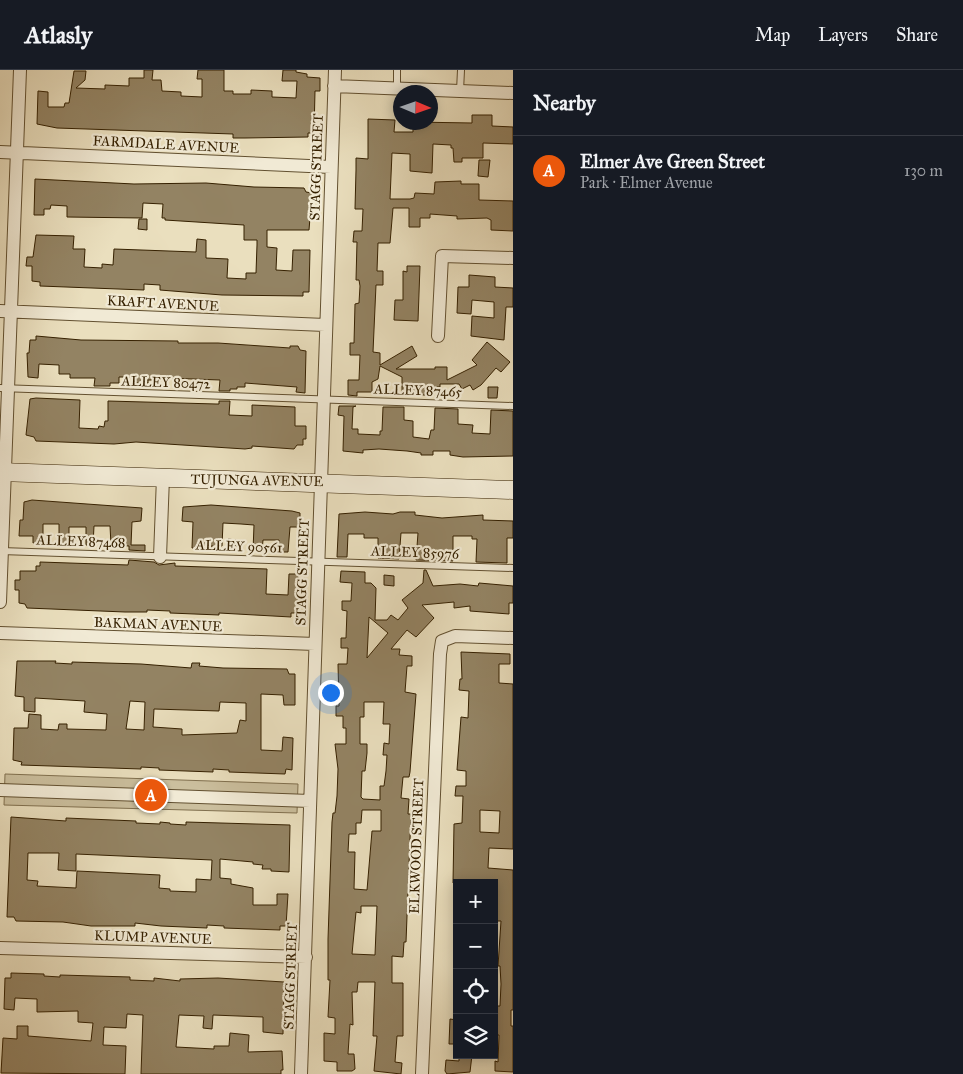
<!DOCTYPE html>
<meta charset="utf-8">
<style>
body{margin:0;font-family:"IM FELL Great Primer",serif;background:#20242c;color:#f1f3f6}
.controls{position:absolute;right:15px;bottom:15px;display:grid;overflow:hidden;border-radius:0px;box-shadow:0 2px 12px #0003}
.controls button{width:45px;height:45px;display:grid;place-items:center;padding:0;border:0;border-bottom:1px solid #363941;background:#171b24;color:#f1f3f6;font:25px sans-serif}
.compass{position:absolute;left:393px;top:15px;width:45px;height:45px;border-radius:50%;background:#171b24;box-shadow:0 2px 12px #0003;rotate:92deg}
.you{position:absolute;left:330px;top:622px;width:18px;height:18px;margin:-12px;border:4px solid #fff;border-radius:50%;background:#1a73e8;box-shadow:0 0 0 8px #1a73e833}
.badge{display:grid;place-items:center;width:32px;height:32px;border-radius:50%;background:#ea580c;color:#fff;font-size:16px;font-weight:700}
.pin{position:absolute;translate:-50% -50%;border:2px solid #fff;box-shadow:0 1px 5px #0006}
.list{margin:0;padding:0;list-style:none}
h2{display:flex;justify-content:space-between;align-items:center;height:65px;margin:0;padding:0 20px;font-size:21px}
h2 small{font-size:16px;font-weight:400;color:#9ea1a6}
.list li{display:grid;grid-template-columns:32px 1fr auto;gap:15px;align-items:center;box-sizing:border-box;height:70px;padding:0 20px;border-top:1px solid #363941}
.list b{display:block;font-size:19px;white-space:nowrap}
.list p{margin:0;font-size:16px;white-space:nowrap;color:#9ea1a6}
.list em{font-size:16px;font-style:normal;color:#9ea1a6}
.icon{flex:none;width:28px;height:28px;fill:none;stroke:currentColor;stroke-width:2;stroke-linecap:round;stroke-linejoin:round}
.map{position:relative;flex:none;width:513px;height:1004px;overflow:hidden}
header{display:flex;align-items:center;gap:30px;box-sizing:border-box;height:70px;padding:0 25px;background:#171b24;border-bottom:1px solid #363941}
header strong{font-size:24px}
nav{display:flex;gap:28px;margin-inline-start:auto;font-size:18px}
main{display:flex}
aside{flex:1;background:#171b24}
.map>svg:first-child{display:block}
.green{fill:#cbbf9e;stroke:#80704f}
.building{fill:#938363;stroke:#352000;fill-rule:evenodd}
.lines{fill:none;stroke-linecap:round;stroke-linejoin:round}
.lane-casing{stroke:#625030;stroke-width:8}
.street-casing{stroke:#625030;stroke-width:14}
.secondary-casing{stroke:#352000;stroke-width:19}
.lane{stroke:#f1ead5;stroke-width:6}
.street{stroke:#f1ead5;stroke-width:12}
.secondary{stroke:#f1ead5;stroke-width:18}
.labels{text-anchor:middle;stroke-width:4.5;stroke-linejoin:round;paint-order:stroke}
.street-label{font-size:14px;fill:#352000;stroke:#f1ead5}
</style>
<header>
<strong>Atlasly</strong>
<nav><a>Map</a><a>Layers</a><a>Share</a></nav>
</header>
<main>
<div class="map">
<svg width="513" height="1004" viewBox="0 0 513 1004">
<rect width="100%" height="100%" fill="#eadfbe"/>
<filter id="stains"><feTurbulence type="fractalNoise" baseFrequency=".004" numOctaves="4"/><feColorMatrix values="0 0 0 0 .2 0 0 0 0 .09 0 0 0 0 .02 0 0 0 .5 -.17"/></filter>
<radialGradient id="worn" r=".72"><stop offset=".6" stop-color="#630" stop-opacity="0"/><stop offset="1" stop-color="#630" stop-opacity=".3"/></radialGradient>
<path class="green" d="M5,704L298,714L297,743L4,735Z"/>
<path class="building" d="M144,0H153L152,10H161L162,21L181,22V26L202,27V9H197L198,0H224V21H233V24H251V20L272,21V27L296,28L297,11H282L283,0H296V2L307,4V7L320,8V21H315L314,63H308V67L245,68H233V64L57,58L37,54L38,21L48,22V37H64L65,33H69L74,1H86L85,10L76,18L105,19V15L129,16V8H144Z
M472,45H492V56L513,57V74L483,73V88H462V92H454L453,78H451V75L433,74L432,103L410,101V84L392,83L390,129H410L414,128L415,123L434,124L435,112L461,111V114H479V130L513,131V161L491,160V150L487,148L457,149V146L430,144V148H420V157H409V138H393L390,173H378L377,201H383V215H376L373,282L380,283V295L412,276L417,286L396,299H435V297H447V310L477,295L472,290L487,272L510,292L501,302L496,298L481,315L473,320L470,315L462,319L459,314H440V317H431V325H402V307L380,296L378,309L372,312V322H357V326L348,325V310H359L360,285H350V273H354L355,234L359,233L360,216L359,210H356L357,172H353L354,161H362L363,139H355L356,100V88L368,89V49L395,50L394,62H413V52L472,53Z
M479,90H490L488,107L478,106Z
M35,109L134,114L206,113L254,117L304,118L306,122L312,123L309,160H267V177L277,178L276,200L292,201L293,180H310L309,222H303V226L222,225L160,220V215L144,214V220L40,216V212L32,211V196H26L27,187H33L36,165L74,166L73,179H85L84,197L102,198V194L113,195L114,179L196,182L197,169L206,170V188L228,189L227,208L246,209V203H256L257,175V170H244V155L165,150V148H162L163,134L143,133L142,148L67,147V136L51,135L50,139H44V145H34Z
M139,149H147V160L138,159Z
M407,196H420L418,251L394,250L395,230H403V201L407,202Z
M469,205L495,207V217L513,218V237H506L504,270L471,266L472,246L494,248V232L472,230L471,244L457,243L458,217H469Z
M36,266L81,270L178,271V273H218L290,278V276H298L300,280L306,281L305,323L296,322L297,317L245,313V317H237V319H230V321H219L220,310L166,308V310H148V313H136V307H119V313H110V316H94L95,308H70V304H59V295L39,294L38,308L28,307L27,283H29L30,270H36Z
M488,317H498L497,328H488Z
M36,328L80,330L79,358L98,359L99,356L104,357L105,351H108V331L216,334H219V331H230L229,345L252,346V335L295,337V356H306V369H303V375H297L294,379L252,376V378L245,379L136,372L114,374L36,371L34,367L26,365L30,329Z
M339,336H356L353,337L352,359H358V364L380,365V361H382L383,337H404V350L413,351V367L429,369L431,360H434L435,338L458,339V354L473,355L472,363L490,364L491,340L513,341V386L463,387L450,385V381H433V385H421V383L407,381L379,379L363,380V383L343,381L344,346L338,345Z
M32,430L142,438L141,451L132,452L131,475H145V481L129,480V476L111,475L110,456H94L93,475H86V457H69V474H59V454H43V473H33V466H19L20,450H23L24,432Z
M211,435L292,441L300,443V457H290L288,482H279V470H263L262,481H253L254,455L241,454L223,453L222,476H211V479L192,478L193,452L182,451L183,437Z
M365,442L393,444L400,442H415V445L442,448L483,445V450L513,451V468H507V493L476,492L477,469H472V466H453V491L416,490L418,463H401L399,489L378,488V468H364V464H348L347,487H337L339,444Z
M228,469L236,470V480H227Z
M129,490L154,492L159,495L175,493V496L267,499L266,524L288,525L289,504H298V543H291V547L219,543V545L170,543V541L147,540V542H125L27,538L25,534L19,533V520H15V510H20V501H36V496H40V492L128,495Z
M424,500H426L433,516L460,514L478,516L479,513L513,516V533H509V544L470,541V536L454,538V532L422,535L434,548L416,567L407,560L391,579H400L399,585L412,586V596H407L405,622L416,624L410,702L409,707H403L401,728L409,729L408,744H411L406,872H404L403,887L392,886V913H403V966H397L395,992L402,993L401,1004L374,1001L377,966H373L375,912H358L357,922H352L353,955L350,954L348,984H354L355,999L352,1001H337V992L324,991V963L335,964V948L328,947L330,910H328V869L332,752L333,743H335L337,726L338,699L335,674H346V658H343V646H336V636H339L338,594H347L348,578H341V568H346L347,541L342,540V531H351L352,513L340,512L341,501L365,502V513H371L376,518L375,550H387L391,545L398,550L408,538L402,530L423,513ZM369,547L388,563L367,588ZM364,632H384L383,654H390L389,674L384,673L383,685H387L386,701L384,716H380V730L363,729L361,727L362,701H365L367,683V674H360V647H364ZM362,740H381V761H372L367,820L354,819L355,782H348L349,764H356V753H361ZM361,836H377L375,885L352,884L356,842L361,843Z
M384,505L394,506V516L384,515Z
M461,582L510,584V594H499V613L513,614V779L489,778L488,798L513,800V940H511V956H513V1002L495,1001V991L498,992L499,965H495L494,936H500L501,914L500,896H498L501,851H494V813H453L454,754L462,753L463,726H455L456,716H466V701L457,700L461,647L468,648L469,621L459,620L460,609H462ZM480,740L500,741L499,763L480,762Z
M17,591H56L55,593L72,594V592L141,594L191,598L192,593H200L199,596L223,598L287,599L289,604H295V635H284L283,625L261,624V680L282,681L283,667L293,668L292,700L286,699L285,704L229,702V700L213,699V702L159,700V698L141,697V699L21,695L22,692L13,690L14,658H28L29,644L41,645V659L58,660L59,654H67V659L106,660L107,644L84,642L85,631L35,628V642L24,641V627L15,626ZM130,631L145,632L144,660L126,659ZM220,632L246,633V651L240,650L237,663L182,665V659L153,657L154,639L219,641Z
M11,747L66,751V748L136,751V753L160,754V752L170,753V754L186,755V752L290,755L289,802L271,801V799H262L263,795L253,794V792L220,789V808L231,809V814L253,818V835H277V824H288L286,856H280V860L224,858V856L207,855V858L161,856L135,853V856H91L63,852L16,851L14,847H7ZM28,783H59L58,800L76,801V784L212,790L211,810L196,809V822L170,821V819L159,818L160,805L77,801L76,818L37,816L38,811L27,810Z
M11,903L44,904V906L60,907V905L130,907V910L154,911V908L180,911V909L218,908L284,912L283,964L263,962V947L213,945L212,959L203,958L204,946L179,945L176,977L214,979V976H229L230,963L249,965L248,982L282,981L283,1000H281V1004H141L143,945L127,944L126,958L104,957L103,975L126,976L125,1004L1,1003L3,968L17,969V956H28V966L91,971L93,953L78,952V941L37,942V929L15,928L14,940L4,939L5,908H11Z
M450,949L457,950V974H449Z
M459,985H472L470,1002L447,1004L445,1001L446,990L459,991Z"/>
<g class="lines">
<defs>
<path id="lane" d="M397,19V0
M460,21L461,0
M0,318L513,336
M1,481L513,498"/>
<path id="street" d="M334,16L513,23
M0,82L331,97
M0,241L325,255
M438,266L442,186L513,188
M160,487L163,407
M0,532L20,0
M0,563L315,574
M0,720L310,731
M0,878L306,887
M301,1004L335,0
M422,1004L440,584L442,571L455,566L513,568"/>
<path id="secondary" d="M0,402L513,420"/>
</defs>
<use href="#lane" class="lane-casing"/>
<use href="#street" class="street-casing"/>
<use href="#secondary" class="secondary-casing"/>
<use href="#lane" class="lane"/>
<use href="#street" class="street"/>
<use href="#secondary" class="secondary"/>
</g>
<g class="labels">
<g class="street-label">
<text transform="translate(166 74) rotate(3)" y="5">FARMDALE AVENUE</text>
<text transform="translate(316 97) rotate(-88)" y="5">STAGG STREET</text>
<text transform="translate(163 233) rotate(3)" y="5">KRAFT AVENUE</text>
<text transform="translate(166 312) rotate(2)" y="5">ALLEY 80472</text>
<text transform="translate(418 320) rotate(2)" y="5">ALLEY 87465</text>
<text transform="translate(257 410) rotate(1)" y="5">TUJUNGA AVENUE</text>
<text transform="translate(81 471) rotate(2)" y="5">ALLEY 87468</text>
<text transform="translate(239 476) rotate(2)" y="5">ALLEY 90561</text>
<text transform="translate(415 482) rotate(2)" y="5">ALLEY 85976</text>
<text transform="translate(302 502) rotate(-88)" y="5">STAGG STREET</text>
<text transform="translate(158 554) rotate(2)" y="5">BAKMAN AVENUE</text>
<text transform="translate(416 776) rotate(-88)" y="5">ELKWOOD STREET</text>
<text transform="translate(153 867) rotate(2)" y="5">KLUMP AVENUE</text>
<text transform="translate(290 906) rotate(-88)" y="5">STAGG STREET</text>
</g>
</g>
<rect width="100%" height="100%" filter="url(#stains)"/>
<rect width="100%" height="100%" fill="url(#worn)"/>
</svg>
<div class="controls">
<button>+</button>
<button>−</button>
<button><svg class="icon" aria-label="locate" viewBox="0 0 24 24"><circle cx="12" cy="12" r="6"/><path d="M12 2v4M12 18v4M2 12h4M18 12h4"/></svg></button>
<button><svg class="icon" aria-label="layers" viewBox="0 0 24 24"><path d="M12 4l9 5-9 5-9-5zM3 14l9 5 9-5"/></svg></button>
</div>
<svg class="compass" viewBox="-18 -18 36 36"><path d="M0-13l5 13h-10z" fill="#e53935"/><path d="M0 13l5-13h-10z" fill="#9ea1a6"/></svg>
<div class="you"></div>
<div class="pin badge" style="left:151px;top:725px">A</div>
</div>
<aside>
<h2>Nearby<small></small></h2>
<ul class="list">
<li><span class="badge">A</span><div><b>Elmer Ave Green Street</b><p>Park · Elmer Avenue</p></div><em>130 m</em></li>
</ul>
</aside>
</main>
